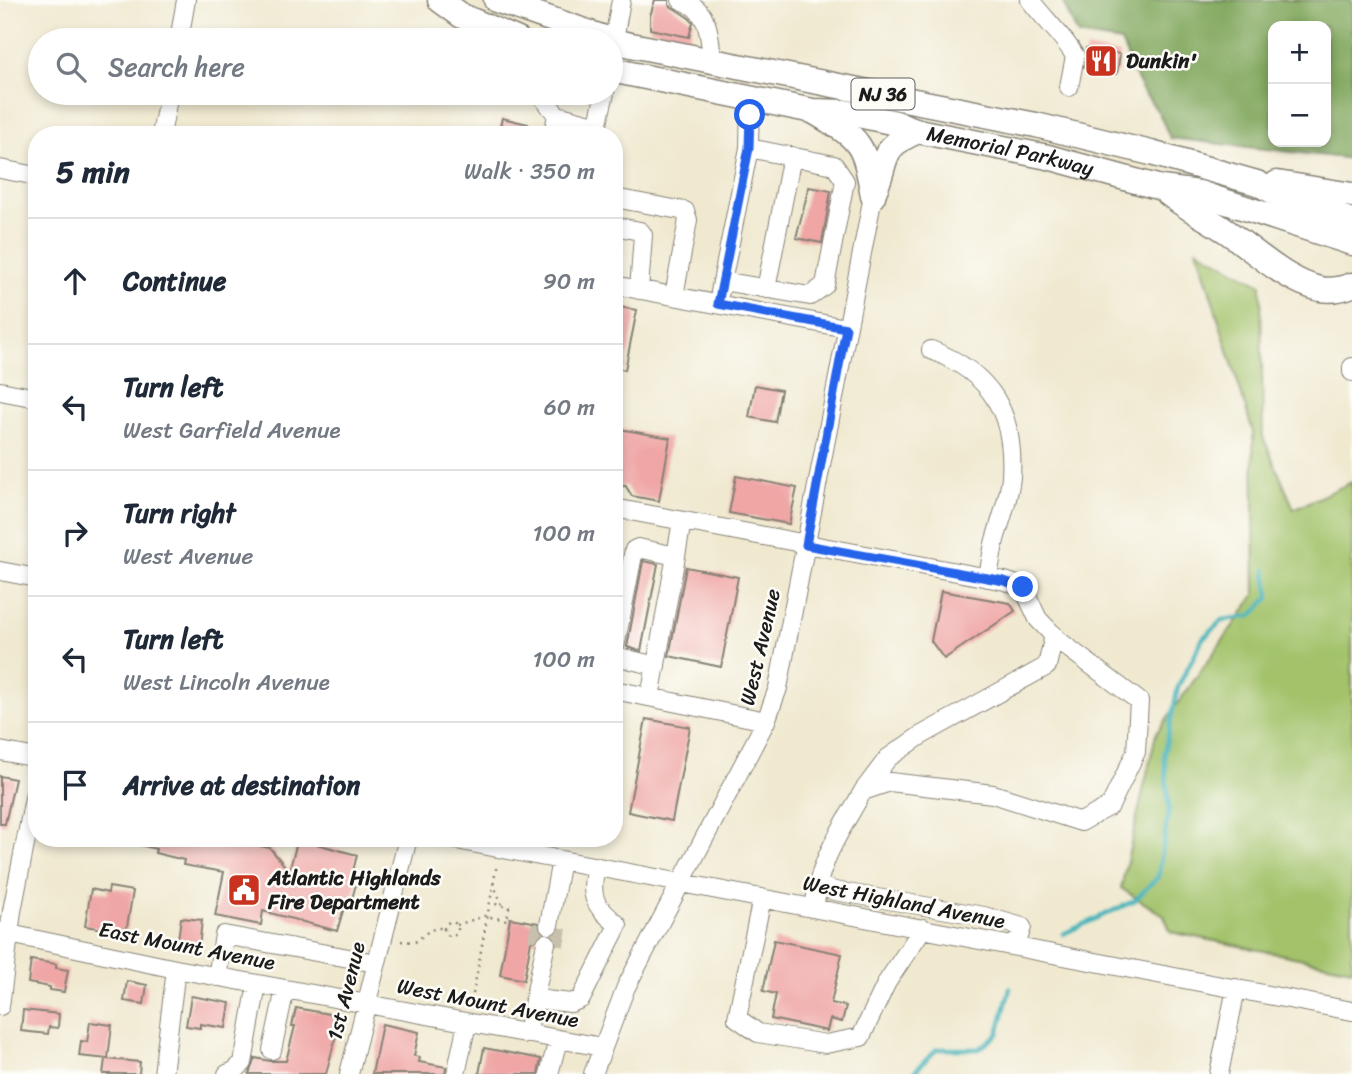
<!DOCTYPE html>
<meta charset="utf-8">
<style>
body{margin:0;font-family:Sriracha,sans-serif;background:#f2f2f3;color:#1f2937}
.controls{position:absolute;right:21px;top:21px;display:grid;overflow:hidden;border-radius:14px;box-shadow:0 4px 10px #0003}
.controls button{width:63px;height:63px;display:grid;place-items:center;padding:0;border:0;border-bottom:2px solid #e0e1e3;background:#fff;color:#1f2937;font:35px sans-serif}
.stop{position:absolute;width:21px;height:21px;margin:-16px;border:5px solid #2563eb;border-radius:50%;background:#fff}
.stop.end{background:#2563eb;border-color:#fff;box-shadow:0 2px 7px #0008}
.list{margin:0;padding:0;list-style:none}
h2{display:flex;justify-content:space-between;align-items:center;height:91px;margin:0;padding:0 28px;font-size:30px}
h2 small{font-size:23px;font-weight:400;color:#747a83}
.list li{display:grid;grid-template-columns:46px 1fr auto;gap:21px;align-items:center;box-sizing:border-box;height:126px;padding:0 28px;border-top:2px solid #e0e1e3}
.list b{display:block;font-size:26px;white-space:nowrap}
.list p{margin:0;font-size:23px;white-space:nowrap;color:#747a83}
.list em{font-size:23px;font-style:normal;color:#747a83}
.icon{flex:none;width:38px;height:38px;fill:none;stroke:currentColor;stroke-width:2;stroke-linecap:round;stroke-linejoin:round}
.map{position:relative;flex:none;width:1352px;height:1074px;overflow:hidden}
.search{position:absolute;background:#fff;box-shadow:0 4px 10px #0003;left:28px;top:28px;width:595px;height:77px;display:flex;align-items:center;gap:18px;box-sizing:border-box;padding:0 24px;border-radius:38px;color:#747a83;font-size:26px}
.panel{position:absolute;background:#fff;box-shadow:0 4px 10px #0003;left:28px;top:126px;width:595px;height:721px;border-radius:28px}
.map>svg:first-child{display:block}
.green{fill:#a3c26a;stroke:#606f43;stroke-width:2}
.forest{fill:#82a85e;stroke:#4f623d;stroke-width:2;fill-rule:evenodd}
.lines{fill:none;stroke-linecap:round;stroke-linejoin:round}
.stream{stroke:#44b4bb;stroke-width:4.5}
.building{fill:#efa6a5}
.minor-tunnel{stroke:#c6c0ac;stroke-width:18;stroke-dasharray:18 9;stroke-linecap:butt}
.minor-casing{stroke:#868276;stroke-width:20}
.highway-casing{stroke:#868276;stroke-width:27}
.path{stroke:#868276;stroke-width:2.5;stroke-dasharray:2 5;stroke-linecap:butt}
.minor{stroke:#fff;stroke-width:18}
.highway{stroke:#fff;stroke-width:24}
.route{stroke:#2563eb;stroke-width:9}
.labels{text-anchor:middle;stroke-width:5;stroke-linejoin:round;paint-order:stroke}
.shield{fill:#fdfcf7;stroke:#605f5e;stroke-width:2}
.shield-label{font-size:19px;font-weight:bold;fill:#1c1c1c}
.poi-label{font-size:21px;font-weight:bold;fill:#1c1c1c;stroke:#fdfcf7;text-anchor:start}
.street-label{font-size:21px;fill:#1c1c1c;stroke:#fdfcf7}
</style>
<div class="map">
<svg width="1352" height="1074" viewBox="0 0 1352 1074">
<rect width="100%" height="100%" fill="#fdfcf7"/>
<filter id="ink" filterUnits="userSpaceOnUse"><feTurbulence type="fractalNoise" baseFrequency=".0143" numOctaves="2"/><feDisplacementMap in="SourceGraphic" scale="14" xChannelSelector="R" yChannelSelector="G"/><feConvolveMatrix kernelMatrix="1 2 1 2 8 2 1 2 1" color-interpolation-filters="sRGB"/></filter>
<filter id="wash" filterUnits="userSpaceOnUse"><feTurbulence type="fractalNoise" baseFrequency=".00686" numOctaves="4" result="noise"/><feDisplacementMap in="SourceGraphic" scale="28" xChannelSelector="R" yChannelSelector="G"/><feGaussianBlur stdDeviation="1.57" result="paint"/><feColorMatrix in="noise" values="0 0 0 0 0 0 0 0 0 0 0 0 0 0 0 0 0 1.4 0 .05"/><feComposite in="paint" operator="in"/></filter>
<g filter="url(#wash)">
<rect width="100%" height="100%" fill="#f0e9d0"/>
<path class="green" d="M1197,249L1261,285L1263,437L1294,509L1352,482V969L1171,932L1164,916L1121,888L1156,734L1255,595L1253,432Z"/>
<path class="forest" d="M1062,0H1352V159L1170,138L1159,113L1142,90L1121,42L1078,35ZM1273,26H1326V142H1273Z"/>
<g class="lines">
<path class="stream" d="M1063,934L1134,901L1158,877L1169,809L1164,753L1178,687L1203,638L1223,620L1251,616L1269,598L1266,570
M912,1074L937,1049H979L998,1034L1010,988"/>
</g>
<g id="blocks">
<path class="building" d="M655,0H669V5L689,18L693,22L689,37L650,29V16Z
M1086,48L1120,54L1117,74L1084,67Z
M502,118L528,124L525,135H498Z
M809,187L831,191L822,243L796,238Z
M614,306L637,310L625,370L614,367Z
M755,385L781,390L775,422L749,417Z
M614,428L670,438L659,501L632,496L625,485L614,492Z
M736,476L797,488L789,524L729,513Z
M643,561L658,564L641,651L627,647Z
M686,567L738,577L721,667L669,656Z
M941,591L1010,603L1015,611L944,659L931,641Z
M646,719L690,727L672,821L628,812Z
M0,776L15,779L5,824H0Z
M133,838H232V840L270,848L289,871L298,839L357,855L351,879L357,881L351,902L346,901L337,931L263,911L261,925L215,916L224,872L183,865L184,860L155,853L156,849L132,843Z
M109,887L133,891L126,933L85,926L91,889L108,893Z
M181,918L202,920L199,948L177,946Z
M510,918L538,923L541,933L535,941H531L524,980L500,975Z
M774,940L842,954L831,1003L846,1006L842,1022L830,1019L827,1031L771,1019L776,994L763,991Z
M31,960L56,964V968L68,970L64,992L50,990V987L28,983Z
M127,981L147,985L144,1004L124,1001Z
M191,996L230,1003L226,1028L200,1024V1028L186,1026Z
M296,1008L341,1016L326,1074H249L255,1058L270,1061H286L295,1026H292Z
M23,1010L59,1014L58,1028L49,1027L48,1034L21,1031Z
M90,1022L112,1025L108,1059L79,1056L81,1041L87,1042Z
M382,1024L419,1032L414,1056L420,1057L419,1062L446,1067L445,1074H372Z
M484,1048L541,1059L538,1074H479Z
M105,1059L140,1062L139,1074H103Z"/>
</g>
</g>
<g filter="url(#ink)">
<use href="#blocks" fill-opacity="0" stroke="#868276" stroke-width="2"/>
<g class="lines">
<path class="minor-tunnel" d="M537,942L540,924
M555,945L558,927"/>
<defs>
<path id="minor" d="M681,0C709,9 710,35 712,61
M1030,0C1045,20 1062,34 1075,56L1069,87
M179,40L186,0
M611,57L621,0
M543,93V98L557,115L553,135
M557,115L598,126
M161,135L169,93
M595,135L605,93
M0,169L37,176
M614,198L685,211L688,220L674,296
M614,226L640,231L643,235L639,290
M722,281L810,296L825,285L845,181L834,165L749,148
M614,285L846,328
M766,289L792,156
M720,292L749,148L750,99
M931,350C991,373 1015,413 1011,477C1009,499 1001,519 995,540C992,552 990,565 988,578
M1352,367V372
M0,391L37,398
M614,508L1005,581L1023,587L1038,619L1059,641L1139,701L1136,752L1110,806L1081,822L993,794L890,782L863,791C843,827 815,866 815,908
M676,556L682,521
M0,571L37,578
M614,690L766,721
M650,697L676,556L638,548L634,550L614,652L619,657L656,666
M0,751L37,758
M863,791L888,758L920,736L1047,666L1054,635
M446,838L1352,1011
M818,886L835,891L984,916L1022,927L1016,946
M762,898L737,1018L758,1033L826,1044L861,1037L887,982L923,928
M549,925L561,860
M0,932L176,969L602,1047
M217,977L224,935L376,963
M536,999L571,1003L581,999L618,925C594,905 589,898 596,866
M0,1006L12,911L37,783
M527,1034L546,943
M272,1050L285,989
M163,1074L176,969
M227,1074L234,1071L243,1063L257,984
M349,1074L408,838
M456,1074L467,1023
M549,1074L558,1040
M593,1074L626,987L766,721L778,688L873,196
M1219,1074L1236,988"/>
<g id="highway">
<path d="M440,0L462,16L518,40"/>
<path d="M496,0L610,40"/>
<path d="M611,41L1036,125L1151,153L1257,183L1283,197L1352,221"/>
<path id="s1" d="M611,70L813,111L844,112L896,123L918,131L1048,157L1161,188L1199,193L1352,243"/>
<path d="M816,113C862,140 864,144 873,196"/>
<path d="M1277,183L1352,195"/>
<path d="M1164,190C1182,206 1204,216 1223,229C1254,249 1283,280 1320,289C1331,291 1342,289 1352,285"/>
<path d="M874,192C890,157 877,149 918,131"/>
</g>
</defs>
<use href="#minor" class="minor-casing"/>
<use href="#highway" class="highway-casing"/>
<path class="path" d="M493,883L502,905
M444 929a7 7 0 1 1 14 0a7 7 0 1 1-14 0Z
M457,925L484,916L507,920L509,907L491,903
M401,941L415,942L430,930L444,927
M473,994L497,864"/>
<use href="#minor" class="minor"/>
<use href="#highway" class="highway"/>
</g>
</g>
<g class="lines" filter="url(#ink)">
<path class="route" d="M750,115L749,148L718,304L846,328L806,545L1004,581L1023,587"/>
</g>
<defs>
<symbol id="restaurant-square" viewBox="-11 -11 22 22"><rect x="-9" y="-9" width="18" height="18" rx="4" fill="#c8321e" stroke="#fdfcf7"/><path d="M-5-6h1v4h1v-4h1v4h1v-4h1v5L-1.5 .5V6h-2V.5L-5-1ZM5-6V6H3V1.5H1.5Q1.5-4 5-6Z" fill="#fff"/></symbol>
<symbol id="civic-square" viewBox="-11 -11 22 22"><rect x="-9" y="-9" width="18" height="18" rx="4" fill="#c8321e" stroke="#fdfcf7"/><path d="M-.6-6.5H3V-4.5H.6V-3L4-1V1h2V6H-6V1h2V-1L-.6-3ZM-1.2 2.5V6h2.4V2.5Z" fill="#fff"/></symbol>
</defs>
<g fill-rule="evenodd">
<use href="#restaurant-square" x="1082" y="42" width="38" height="38"/>
<use href="#civic-square" x="225" y="871" width="38" height="38"/>
</g>
<g class="labels">
<rect class="shield" x="851.5" y="78.5" width="63" height="31" rx="5"/>
<g class="shield-label">
<text x="883" y="101">NJ 36</text>
</g>
<g class="poi-label">
<text x="1126" y="68">Dunkin'</text>
<text x="268" y="885">Atlantic Highlands<tspan x="268" dy="24">Fire Department</tspan></text>
</g>
<g class="street-label">
<text dy="7" stroke="none"><textPath href="#s1" startOffset="408">Memorial Parkway</textPath></text>
<text transform="translate(760 647) rotate(-77)" y="7">West Avenue</text>
<text transform="translate(904 902) rotate(11)" y="7">West Highland Avenue</text>
<text transform="translate(187 946) rotate(11)" y="7">East Mount Avenue</text>
<text transform="translate(346 991) rotate(-76)" y="7">1st Avenue</text>
<text transform="translate(488 1003) rotate(11)" y="7">West Mount Avenue</text>
</g>
</g>
</svg>
<div class="controls">
<button>+</button>
<button>−</button>
</div>
<div class="stop" style="left:750px;top:115px"></div>
<div class="stop end" style="left:1023px;top:587px"></div>
<div class="search"><svg class="icon" aria-label="search" viewBox="0 0 24 24"><circle cx="10" cy="10" r="6"/><path d="M15 15l6 6"/></svg>Search here</div>
<section class="panel">
<h2>5 min<small>Walk · 350 m</small></h2>
<ul class="list">
<li><svg class="icon" aria-label="ahead" viewBox="0 0 24 24"><path d="M12 20V5M6 11l6-6 6 6"/></svg><div><b>Continue</b></div><em>90 m</em></li>
<li><svg class="icon" aria-label="left" viewBox="0 0 24 24"><path d="M17 20v-9H6M10 6l-5 5 5 5"/></svg><div><b>Turn left</b><p>West Garfield Avenue</p></div><em>60 m</em></li>
<li><svg class="icon" aria-label="right" viewBox="0 0 24 24"><path d="M7 20v-9h11M14 6l5 5-5 5"/></svg><div><b>Turn right</b><p>West Avenue</p></div><em>100 m</em></li>
<li><svg class="icon" aria-label="left" viewBox="0 0 24 24"><path d="M17 20v-9H6M10 6l-5 5 5 5"/></svg><div><b>Turn left</b><p>West Lincoln Avenue</p></div><em>100 m</em></li>
<li><svg class="icon" aria-label="arrive" viewBox="0 0 24 24"><path d="M6 21V4h12l-3 4 3 4H6"/></svg><div><b>Arrive at destination</b></div></li>
</ul>
</section>
</div>
